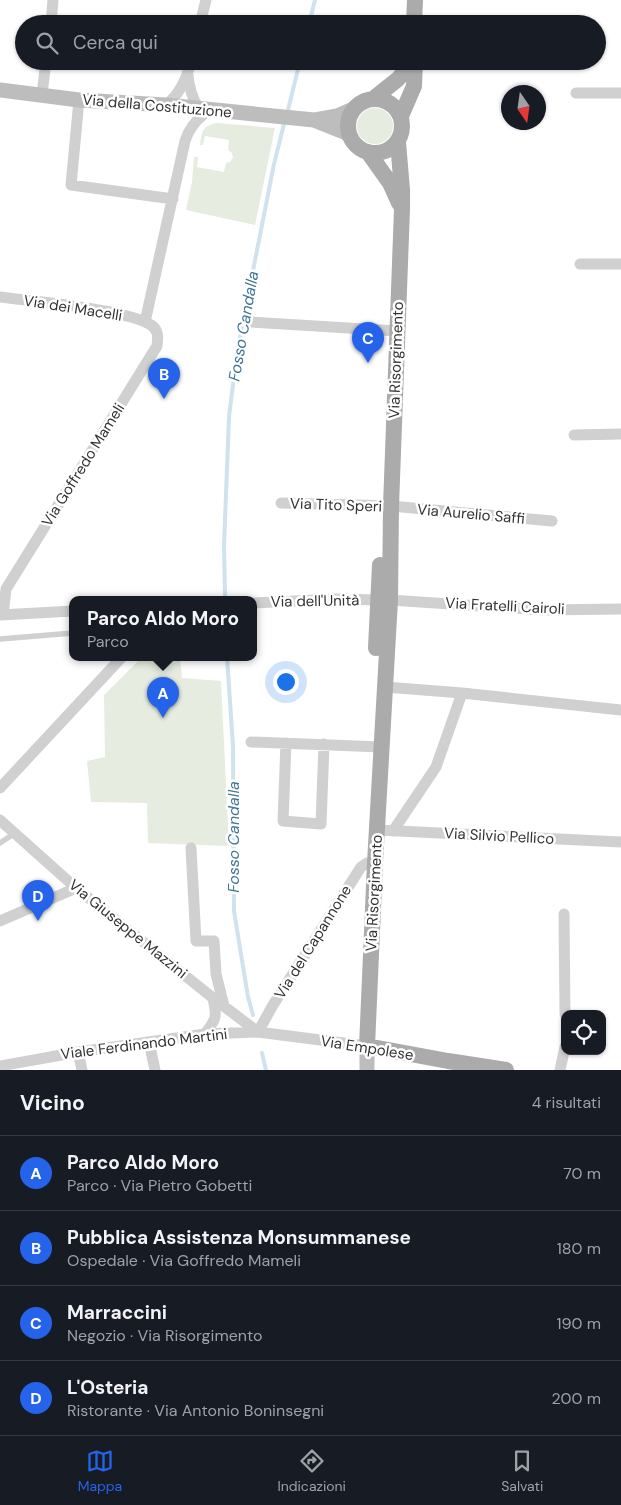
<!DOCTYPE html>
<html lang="it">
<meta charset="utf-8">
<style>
body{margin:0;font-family:"DM Sans",sans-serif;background:#242831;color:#f1f3f6}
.controls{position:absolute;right:15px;bottom:15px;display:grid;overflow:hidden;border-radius:10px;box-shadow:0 1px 4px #0004}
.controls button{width:45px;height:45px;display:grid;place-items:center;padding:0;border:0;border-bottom:1px solid #363941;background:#171b24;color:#f1f3f6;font:25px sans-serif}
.compass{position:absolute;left:501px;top:85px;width:45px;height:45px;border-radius:50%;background:#171b24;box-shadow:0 1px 4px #0004;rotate:167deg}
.you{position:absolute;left:285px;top:681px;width:18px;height:18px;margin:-12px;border:4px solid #fff;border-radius:50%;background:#1a73e8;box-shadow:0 0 0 8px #1a73e833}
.badge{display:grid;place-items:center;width:32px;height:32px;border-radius:50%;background:#2563eb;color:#fff;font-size:16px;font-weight:700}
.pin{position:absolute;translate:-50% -41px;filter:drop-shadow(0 1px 2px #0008)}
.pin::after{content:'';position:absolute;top:26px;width:18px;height:15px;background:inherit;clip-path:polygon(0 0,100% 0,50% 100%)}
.popup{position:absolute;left:69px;top:596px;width:188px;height:65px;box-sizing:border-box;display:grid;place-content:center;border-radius:10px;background:#171b24;filter:drop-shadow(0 1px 4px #0005);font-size:16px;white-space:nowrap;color:#9ea1a6}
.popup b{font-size:19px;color:#f1f3f6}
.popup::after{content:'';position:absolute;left:50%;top:100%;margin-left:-10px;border:10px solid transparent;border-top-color:#171b24}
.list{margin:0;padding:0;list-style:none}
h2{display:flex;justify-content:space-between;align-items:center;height:65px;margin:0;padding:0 20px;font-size:21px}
h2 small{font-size:16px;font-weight:400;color:#9ea1a6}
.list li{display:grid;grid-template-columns:32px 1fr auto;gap:15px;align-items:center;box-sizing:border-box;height:75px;padding:0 20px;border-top:1px solid #363941}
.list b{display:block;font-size:19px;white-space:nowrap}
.list p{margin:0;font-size:16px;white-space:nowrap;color:#9ea1a6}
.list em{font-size:16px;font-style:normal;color:#9ea1a6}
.icon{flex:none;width:28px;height:28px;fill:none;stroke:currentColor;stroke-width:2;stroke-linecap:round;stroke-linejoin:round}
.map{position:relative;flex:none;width:621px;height:1070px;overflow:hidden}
.search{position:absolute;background:#171b24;box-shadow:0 1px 4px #0004;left:15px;right:15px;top:15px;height:55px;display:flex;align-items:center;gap:12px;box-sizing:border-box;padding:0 18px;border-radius:28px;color:#9ea1a6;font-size:19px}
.sheet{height:365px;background:#171b24}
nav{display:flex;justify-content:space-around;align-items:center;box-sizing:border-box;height:70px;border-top:1px solid #363941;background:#171b24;font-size:14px;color:#9ea1a6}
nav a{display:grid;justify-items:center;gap:2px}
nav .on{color:#2563eb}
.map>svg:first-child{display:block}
.green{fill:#e6ecdf}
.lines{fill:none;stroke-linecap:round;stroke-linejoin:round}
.stream{stroke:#cfe2ee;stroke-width:4}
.lane{stroke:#d0d0d0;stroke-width:5.5}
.street{stroke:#d0d0d0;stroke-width:11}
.secondary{stroke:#bdbdbd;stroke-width:15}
.primary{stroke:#ababab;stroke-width:16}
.labels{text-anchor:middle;stroke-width:5;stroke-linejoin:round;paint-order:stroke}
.street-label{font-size:15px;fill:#333;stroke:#fff}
.water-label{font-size:16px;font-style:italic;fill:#3f7597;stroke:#fff}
</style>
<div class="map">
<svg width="621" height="1070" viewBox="0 0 621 1070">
<rect width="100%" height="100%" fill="#fff"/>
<path class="green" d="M357 126a18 18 0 1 1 36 0a18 18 0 1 1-36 0Z
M217,123L275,128L255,225L186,210L192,182L194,157H198L197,167L224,172L226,163L230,162L233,158L232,153L228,150L229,140L205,136L203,145H200C202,131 202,126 217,123Z
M142,657H180L182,678L221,681L229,846L148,843L147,803L91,802L87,761L105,757L104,695Z"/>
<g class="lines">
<path class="stream" d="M309,24L315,0
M287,114L300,61
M225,595L224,546L229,417L237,352L274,164L285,120
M227,657L233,746L234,911L248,997L253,1015
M262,1053L266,1070"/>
<path class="lane" d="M0,639L73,633
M0,843L15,833"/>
<path class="street" d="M51,24L53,0
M200,24L206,0
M188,75C189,88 192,98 199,109
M576,93H621
M42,94L46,61
M79,100L71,185L173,199
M166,105C180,94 187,78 191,61
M580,264H621
M0,297C38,302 77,305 115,313C126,316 141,318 151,325C159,330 158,338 157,346L6,589L3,615
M145,322L185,141C189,129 194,122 203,115
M251,322L397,331
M574,435L621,434
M281,503L391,506L552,521
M390,600L541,610L621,609
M253,603L336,599L378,600
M0,615L73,611
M385,687L462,693L621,710
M251,742L381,747
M286,743L283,821L321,824L324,744
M0,788L122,657
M0,820L76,888L213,998L258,1032
M378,830L621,842
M393,831L436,767L462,693
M191,848L196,941H214L216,974L224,1006
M564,914L565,1014
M0,921L76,888
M258,1032L273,1005L361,867L367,863H375
M205,1034C217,1018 217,1017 213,998
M149,1042L155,1070
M78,1052L82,1070
M0,1066L78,1052L205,1034L258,1032L367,1046
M560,1070L565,1047"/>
<path class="secondary" d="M0,90L79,100L166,105L314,120L349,134
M315,120L337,116L355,108
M367,1070V1046"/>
<path class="primary" d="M414,24L415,0
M348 126a27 27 0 1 1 54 0a27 27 0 1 1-54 0Z
M373,99L398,79L403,73L406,61
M401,116L414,86L415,61
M398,142L402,190V209L391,506L390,600L375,863L367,1046L448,1061L506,1070
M368,152L390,183L399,203
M376,648L380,565"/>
</g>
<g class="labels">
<g class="street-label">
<text transform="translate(157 106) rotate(5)" y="5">Via della Costituzione</text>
<text transform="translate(73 308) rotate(9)" y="5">Via dei Macelli</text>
<text transform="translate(396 360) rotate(-88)" y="5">Via Risorgimento</text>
<text transform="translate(83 465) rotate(-58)" y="5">Via Goffredo Mameli</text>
<text transform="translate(336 505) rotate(2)" y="5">Via Tito Speri</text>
<text transform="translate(471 514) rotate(5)" y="5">Via Aurelio Saffi</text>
<text transform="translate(315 601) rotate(-1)" y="5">Via dell'Unità</text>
<text transform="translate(505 606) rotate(3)" y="5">Via Fratelli Cairoli</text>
<text transform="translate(499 836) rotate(3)" y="5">Via Silvio Pellico</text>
<text transform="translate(374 893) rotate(-87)" y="5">Via Risorgimento</text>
<text transform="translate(128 929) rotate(39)" y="5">Via Giuseppe Mazzini</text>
<text transform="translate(313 942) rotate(-58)" y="5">Via del Capannone</text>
<text transform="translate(144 1044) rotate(-7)" y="5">Viale Ferdinando Martini</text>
<text transform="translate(367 1048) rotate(9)" y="5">Via Empolese</text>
</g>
<g class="water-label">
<text transform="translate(243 326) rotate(-80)" y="6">Fosso Candalla</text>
<text transform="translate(233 837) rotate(-90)" y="6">Fosso Candalla</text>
</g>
</g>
</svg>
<div class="controls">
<button><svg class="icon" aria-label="locate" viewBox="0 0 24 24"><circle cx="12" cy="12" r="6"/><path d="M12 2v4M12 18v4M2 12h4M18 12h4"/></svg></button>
</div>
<svg class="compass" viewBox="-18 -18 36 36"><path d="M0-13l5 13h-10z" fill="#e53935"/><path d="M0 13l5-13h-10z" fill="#9ea1a6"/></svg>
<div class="you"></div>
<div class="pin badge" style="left:163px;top:718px">A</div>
<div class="popup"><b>Parco Aldo Moro</b>Parco</div>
<div class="pin badge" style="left:164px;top:399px">B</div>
<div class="pin badge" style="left:368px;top:363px">C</div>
<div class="pin badge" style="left:38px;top:921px">D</div>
<div class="search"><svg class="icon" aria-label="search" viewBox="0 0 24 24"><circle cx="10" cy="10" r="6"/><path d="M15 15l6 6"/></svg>Cerca qui</div>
</div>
<section class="sheet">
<h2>Vicino<small>4 risultati</small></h2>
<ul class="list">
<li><span class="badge">A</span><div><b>Parco Aldo Moro</b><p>Parco · Via Pietro Gobetti</p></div><em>70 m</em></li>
<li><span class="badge">B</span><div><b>Pubblica Assistenza Monsummanese</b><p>Ospedale · Via Goffredo Mameli</p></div><em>180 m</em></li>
<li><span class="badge">C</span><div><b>Marraccini</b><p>Negozio · Via Risorgimento</p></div><em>190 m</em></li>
<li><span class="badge">D</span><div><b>L'Osteria</b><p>Ristorante · Via Antonio Boninsegni</p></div><em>200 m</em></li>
</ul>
</section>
<nav>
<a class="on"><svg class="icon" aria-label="map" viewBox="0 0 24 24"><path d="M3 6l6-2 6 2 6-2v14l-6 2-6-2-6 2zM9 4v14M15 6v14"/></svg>Mappa</a>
<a><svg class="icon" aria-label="directions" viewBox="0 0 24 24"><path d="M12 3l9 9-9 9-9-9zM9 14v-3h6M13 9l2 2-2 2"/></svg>Indicazioni</a>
<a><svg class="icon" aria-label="saved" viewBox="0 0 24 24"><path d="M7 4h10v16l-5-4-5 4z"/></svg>Salvati</a>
</nav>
